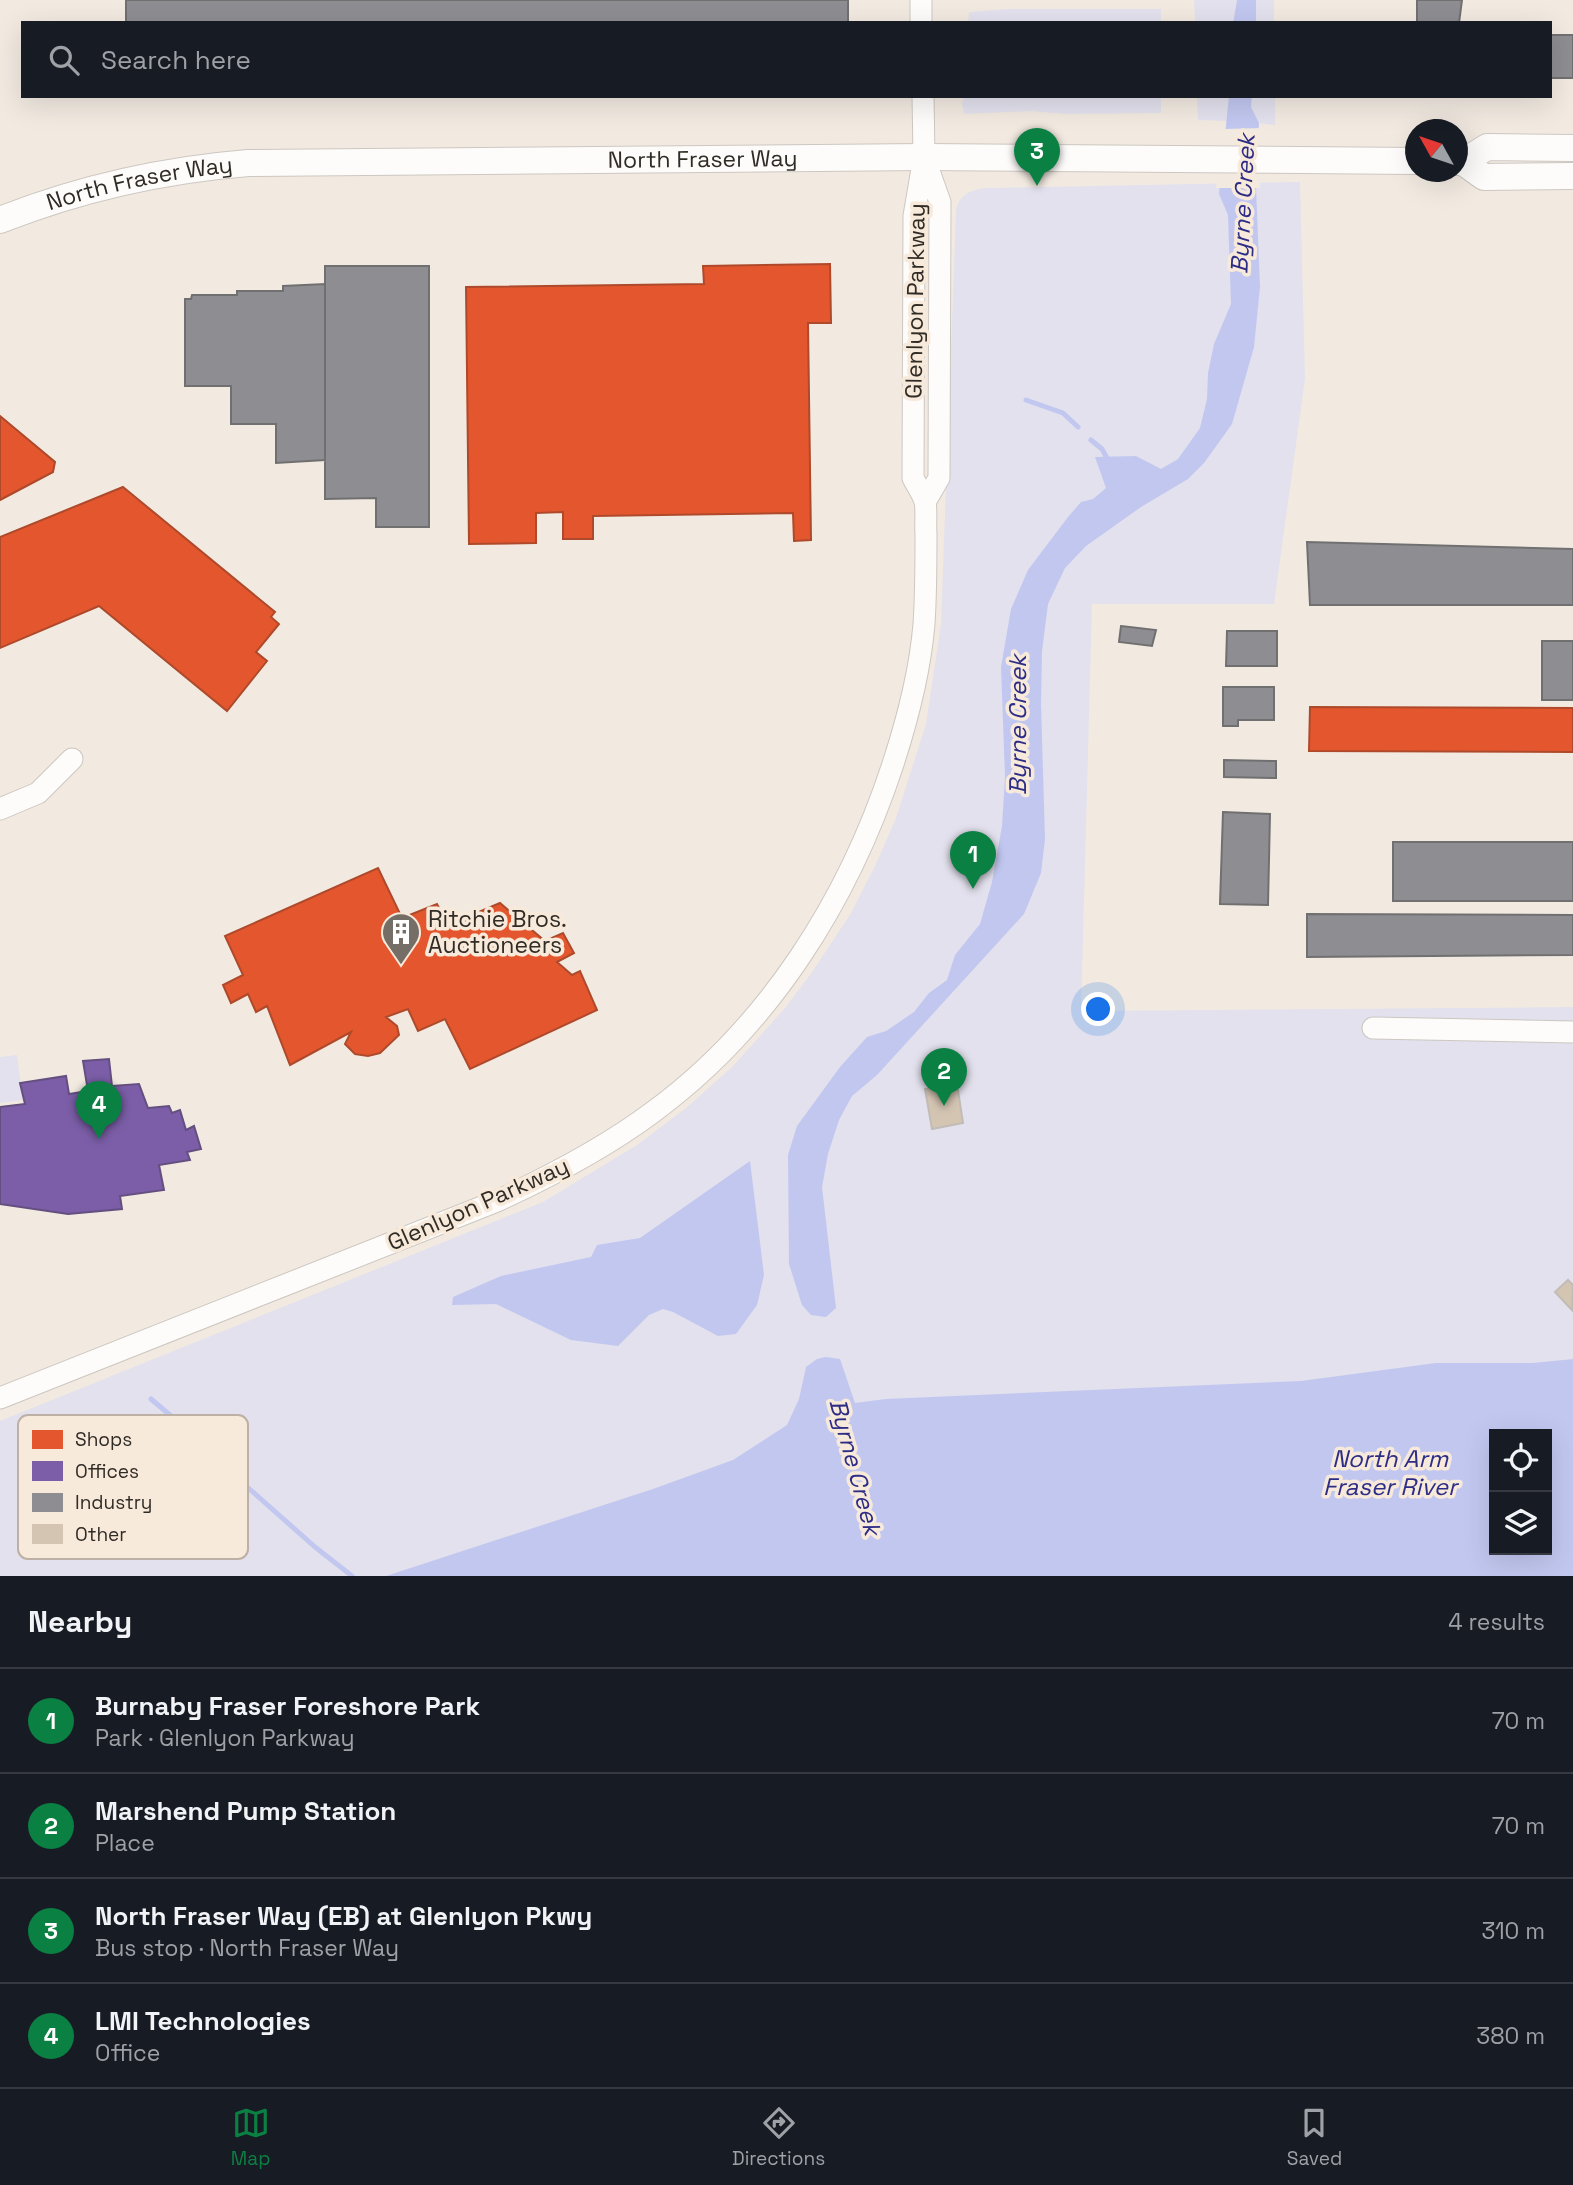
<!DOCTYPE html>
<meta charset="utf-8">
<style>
body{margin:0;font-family:"Space Grotesk",sans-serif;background:#20242c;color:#f1f3f6}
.controls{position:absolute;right:21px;bottom:21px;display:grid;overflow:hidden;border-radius:0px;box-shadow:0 7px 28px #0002}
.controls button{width:63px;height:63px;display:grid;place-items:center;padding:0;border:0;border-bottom:2px solid #363941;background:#171b24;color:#f1f3f6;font:35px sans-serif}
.compass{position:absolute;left:1405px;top:119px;width:63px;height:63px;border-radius:50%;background:#171b24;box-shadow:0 7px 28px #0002;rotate:310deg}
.you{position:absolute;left:1099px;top:1010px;width:24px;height:24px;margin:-18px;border:5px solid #fff;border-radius:50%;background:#1a73e8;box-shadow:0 0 0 10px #1a73e833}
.badge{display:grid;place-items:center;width:46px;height:46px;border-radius:50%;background:#0b8043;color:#fff;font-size:23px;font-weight:700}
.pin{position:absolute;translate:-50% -58px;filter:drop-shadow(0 2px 4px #0008)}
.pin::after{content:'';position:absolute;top:37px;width:24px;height:21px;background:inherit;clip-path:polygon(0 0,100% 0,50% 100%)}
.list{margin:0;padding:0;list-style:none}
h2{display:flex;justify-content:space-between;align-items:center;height:91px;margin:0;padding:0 28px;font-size:30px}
h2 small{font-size:23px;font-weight:400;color:#9ea1a6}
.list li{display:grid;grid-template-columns:46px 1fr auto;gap:21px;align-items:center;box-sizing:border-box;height:105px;padding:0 28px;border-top:2px solid #363941}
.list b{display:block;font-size:26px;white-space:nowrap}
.list p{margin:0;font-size:23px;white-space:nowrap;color:#9ea1a6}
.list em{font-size:23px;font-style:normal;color:#9ea1a6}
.icon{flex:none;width:38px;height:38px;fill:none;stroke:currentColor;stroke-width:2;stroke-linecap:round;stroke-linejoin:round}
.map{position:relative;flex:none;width:1573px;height:1576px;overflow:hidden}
.search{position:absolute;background:#171b24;box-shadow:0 7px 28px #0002;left:21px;right:21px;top:21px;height:77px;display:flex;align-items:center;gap:18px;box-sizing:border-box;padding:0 24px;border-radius:0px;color:#9ea1a6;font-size:26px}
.sheet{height:511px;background:#171b24}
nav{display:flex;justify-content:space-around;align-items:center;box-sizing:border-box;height:98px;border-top:2px solid #363941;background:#171b24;font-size:19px;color:#9ea1a6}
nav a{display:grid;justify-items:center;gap:4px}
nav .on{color:#0b8043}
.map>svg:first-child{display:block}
.green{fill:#e2e1ed}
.water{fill:#c2c7f0;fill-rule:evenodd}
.pier{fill:#f2eae1}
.shops{fill:#e4572e;stroke:#ae4a2b;stroke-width:2}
.offices{fill:#7b5ea7;stroke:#644f80;stroke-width:2}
.industry{fill:#8d8d92;stroke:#717071;stroke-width:2}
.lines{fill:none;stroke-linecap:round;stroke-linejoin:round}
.stream{stroke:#c2c7f0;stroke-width:5}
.building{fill:#d4c5b3;stroke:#c2bcb6;stroke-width:2}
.minor-casing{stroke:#cdc7c1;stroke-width:23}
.tertiary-casing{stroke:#cdc7c1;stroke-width:28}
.minor{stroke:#fdfcfa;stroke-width:21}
.tertiary{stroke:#fdfcfa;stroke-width:26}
.labels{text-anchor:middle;stroke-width:7;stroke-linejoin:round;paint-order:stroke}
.street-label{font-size:23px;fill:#302b25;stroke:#f8eadb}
.poi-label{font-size:23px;fill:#302b25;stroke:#f8eadb;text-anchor:start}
.water-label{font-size:24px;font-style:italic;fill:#2d2d85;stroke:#f8eadb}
.key{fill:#f8eadb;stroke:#bcb1a4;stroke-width:2}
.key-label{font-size:19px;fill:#302b25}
</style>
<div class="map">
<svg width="1573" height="1576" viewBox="0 0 1573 1576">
<rect width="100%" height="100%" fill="#f2eae1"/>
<path class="green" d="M1194,0H1237L1233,23H1195Z
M1256,0H1274V23H1256Z
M1009,9H1161V23H968L969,12Z
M965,96H1161V113L1067,114L1030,111L964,114L962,103Z
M1197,96H1229L1228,121L1198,120Z
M1252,96H1275V125L1259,123L1251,107Z
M1300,182L1305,379L1274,604H1092L1081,1011L1573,1007V1390L829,1445L573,1576H0V1421L543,1202L637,1145L686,1108L733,1066L785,1008L812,972L851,913L875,866L896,818L926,724L941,624L956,212C958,195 970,190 986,188Z
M17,1055L23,1100L0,1103V1057Z"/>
<path class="water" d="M1237,0H1256V23H1233Z
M1229,96H1252L1251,107L1259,123L1256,187L1260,287L1254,347L1232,424L1204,463L1188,479L1141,507L1086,546L1065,568L1048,604L1042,651L1041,704L1045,839L1041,873L1024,914L877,1075L852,1096L839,1120L828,1154L822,1187L836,1308L826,1317L811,1315L802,1305L789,1264L788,1155L797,1126L840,1067L867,1037L886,1031L914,1012L929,993L947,980L955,955L980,924L992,882L1002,826L1005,777L1001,667L1011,609L1028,570L1068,517L1081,502L1093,499L1106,488L1095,457L1136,456L1161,469L1178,459L1200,428L1207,399L1208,373L1214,344L1231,304L1228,215L1219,194Z
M750,1161L764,1275L757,1305L736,1334L718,1336L673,1312L663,1309L649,1315L618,1346L571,1340L496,1304L452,1305L453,1297L501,1276L591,1257L597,1245L640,1238Z
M826,1357L840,1359L855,1403L886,1399L1301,1381L1436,1363H1533L1573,1359V1576H386L653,1489L733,1460L787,1425L799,1399L806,1367L817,1359ZM1494,1434H1547V1550H1494Z"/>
<path class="pier" d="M1263,128L1260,188H1216L1224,129Z"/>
<path class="shops" d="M830,264L831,323H808L811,540L794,541L793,513L593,516V539H563V512L536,513V543L469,544L466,287L704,284L703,266Z
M0,416L55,462L53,472L0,500Z
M123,487L275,612L271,617L279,624L256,652L267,661L227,711L99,606L0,648V537Z
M1310,707L1573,708V752L1309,751Z
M378,868L402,918L437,904L448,925L500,903L545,941L563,933L574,953L557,962L572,975L580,971L597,1010L470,1069L445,1019L418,1031L408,1009L386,1017L397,1026L399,1035L380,1053L368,1056L355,1054L345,1044L351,1032L290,1065L267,1006L256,1012L248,994L231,1003L223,985L243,975L225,936Z"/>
<path class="offices" d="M109,1059L112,1086L139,1084L148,1108L169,1106L172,1113L180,1110L186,1130L194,1126L201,1149L187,1152L190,1160L159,1165L164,1190L120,1196L122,1209L68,1214L0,1204V1107L25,1104L20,1083L66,1076L69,1094L88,1091L83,1061Z"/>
<path class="industry" d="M126,0H848V23H126Z
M1417,0H1462L1459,23H1417Z
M1550,35H1573V78H1550Z
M325,266H429V527H376V498L325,499Z
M325,284V460L276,463V424H231V386H185V299H191L192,295H237V291H283V286Z
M1307,542L1573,549V605H1310Z
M1121,626L1156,630L1152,646L1119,642Z
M1227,631H1277V666H1226Z
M1542,641H1573V700H1542Z
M1223,687H1274V720H1238V726H1223Z
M1224,760L1276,761V778L1224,777Z
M1223,812L1270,814L1268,905L1220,904Z
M1393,842H1573V901H1393Z
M1307,914L1573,915V955L1307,957Z"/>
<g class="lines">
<path class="stream" d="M1026,400L1063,413L1078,427
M1091,440L1102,449L1109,462
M151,1399L177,1421L228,1470L315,1547L352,1576"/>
</g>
<path class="building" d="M957,1084L963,1123L932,1129L925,1089Z
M1568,1280L1573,1285L1572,1310L1555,1292Z"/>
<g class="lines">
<defs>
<path id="minor" d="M921,0V23
M924,157L940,202L939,478L925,502
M0,809L38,793L72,759
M1373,1028L1573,1032
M0,1398L497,1201C551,1176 605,1148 653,1112C769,1027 849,899 893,764C908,718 920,672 924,624C926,594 926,564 926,534C925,524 927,512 925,502C923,494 917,486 913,478L914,216L924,157L923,96"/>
<g id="tertiary">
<path d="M1458,162H1463L1487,147L1573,148"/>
<path d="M1463,162L1484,177L1573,176"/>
<path id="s1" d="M0,220C81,188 162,170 248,163L924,157L1416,161"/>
</g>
</defs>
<use href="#minor" class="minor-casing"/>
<use href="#tertiary" class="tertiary-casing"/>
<use href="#minor" class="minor"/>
<use href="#tertiary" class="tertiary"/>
</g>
<defs>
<symbol id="building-pin" viewBox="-11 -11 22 30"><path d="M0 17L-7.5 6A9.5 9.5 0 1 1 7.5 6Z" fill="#746e67" stroke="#f8eadb"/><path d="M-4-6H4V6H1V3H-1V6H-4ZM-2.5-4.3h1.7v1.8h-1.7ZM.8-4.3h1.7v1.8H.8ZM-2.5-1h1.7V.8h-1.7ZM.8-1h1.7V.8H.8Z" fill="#fff"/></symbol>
</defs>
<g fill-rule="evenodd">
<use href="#building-pin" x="379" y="910" width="44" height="60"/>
</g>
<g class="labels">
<g class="street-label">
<text dy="8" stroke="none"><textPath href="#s1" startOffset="710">North Fraser Way</textPath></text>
<text dy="8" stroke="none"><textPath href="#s1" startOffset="145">North Fraser Way</textPath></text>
<text transform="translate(915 301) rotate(-89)" y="8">Glenlyon Parkway</text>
<text transform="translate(478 1204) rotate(-24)" y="8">Glenlyon Parkway</text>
</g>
<g class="poi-label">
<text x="428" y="927">Ritchie Bros.<tspan x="428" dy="26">Auctioneers</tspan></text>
</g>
<g class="water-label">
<text transform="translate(1243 204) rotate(-87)" y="8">Byrne Creek</text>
<text transform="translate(1018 725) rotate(-90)" y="8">Byrne Creek</text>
<text x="1390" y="1467">North Arm<tspan x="1390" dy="28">Fraser River</tspan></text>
<text transform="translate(855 1467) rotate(75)" y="8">Byrne Creek</text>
</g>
</g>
<rect x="18" y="1415" width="230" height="144" rx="10" class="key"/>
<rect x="32" y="1430" width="31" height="19" fill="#e4572e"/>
<rect x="32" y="1461" width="31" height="20" fill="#7b5ea7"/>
<rect x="32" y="1493" width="31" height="19" fill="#8d8d92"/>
<rect x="32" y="1524" width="31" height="20" fill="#d4c5b3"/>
<g class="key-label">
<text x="75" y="1446">Shops</text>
<text x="75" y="1478">Offices</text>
<text x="75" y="1509">Industry</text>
<text x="75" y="1541">Other</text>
</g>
</svg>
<div class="controls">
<button><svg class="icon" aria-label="locate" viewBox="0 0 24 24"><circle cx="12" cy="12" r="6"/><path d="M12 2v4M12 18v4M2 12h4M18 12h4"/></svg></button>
<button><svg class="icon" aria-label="layers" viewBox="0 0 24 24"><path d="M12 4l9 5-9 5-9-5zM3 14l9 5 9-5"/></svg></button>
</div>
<svg class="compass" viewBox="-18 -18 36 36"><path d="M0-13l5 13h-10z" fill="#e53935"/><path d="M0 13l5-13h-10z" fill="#9ea1a6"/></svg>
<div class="you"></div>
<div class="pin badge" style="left:973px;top:889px">1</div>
<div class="pin badge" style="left:944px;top:1106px">2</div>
<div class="pin badge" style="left:1037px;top:186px">3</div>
<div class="pin badge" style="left:99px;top:1139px">4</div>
<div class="search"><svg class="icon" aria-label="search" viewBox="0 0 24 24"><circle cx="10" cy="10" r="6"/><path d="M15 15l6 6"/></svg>Search here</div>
</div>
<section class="sheet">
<h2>Nearby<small>4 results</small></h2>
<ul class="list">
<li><span class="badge">1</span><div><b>Burnaby Fraser Foreshore Park</b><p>Park · Glenlyon Parkway</p></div><em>70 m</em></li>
<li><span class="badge">2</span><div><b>Marshend Pump Station</b><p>Place</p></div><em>70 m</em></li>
<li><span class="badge">3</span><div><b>North Fraser Way (EB) at Glenlyon Pkwy</b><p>Bus stop · North Fraser Way</p></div><em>310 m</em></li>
<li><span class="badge">4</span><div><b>LMI Technologies</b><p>Office</p></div><em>380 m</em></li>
</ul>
</section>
<nav>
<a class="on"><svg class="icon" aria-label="map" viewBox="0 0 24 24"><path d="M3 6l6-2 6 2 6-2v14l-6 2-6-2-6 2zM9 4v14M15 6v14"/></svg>Map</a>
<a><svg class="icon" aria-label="directions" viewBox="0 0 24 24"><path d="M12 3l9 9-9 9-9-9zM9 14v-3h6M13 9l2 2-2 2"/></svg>Directions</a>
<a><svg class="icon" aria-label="saved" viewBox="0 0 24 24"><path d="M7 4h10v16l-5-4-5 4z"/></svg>Saved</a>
</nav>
